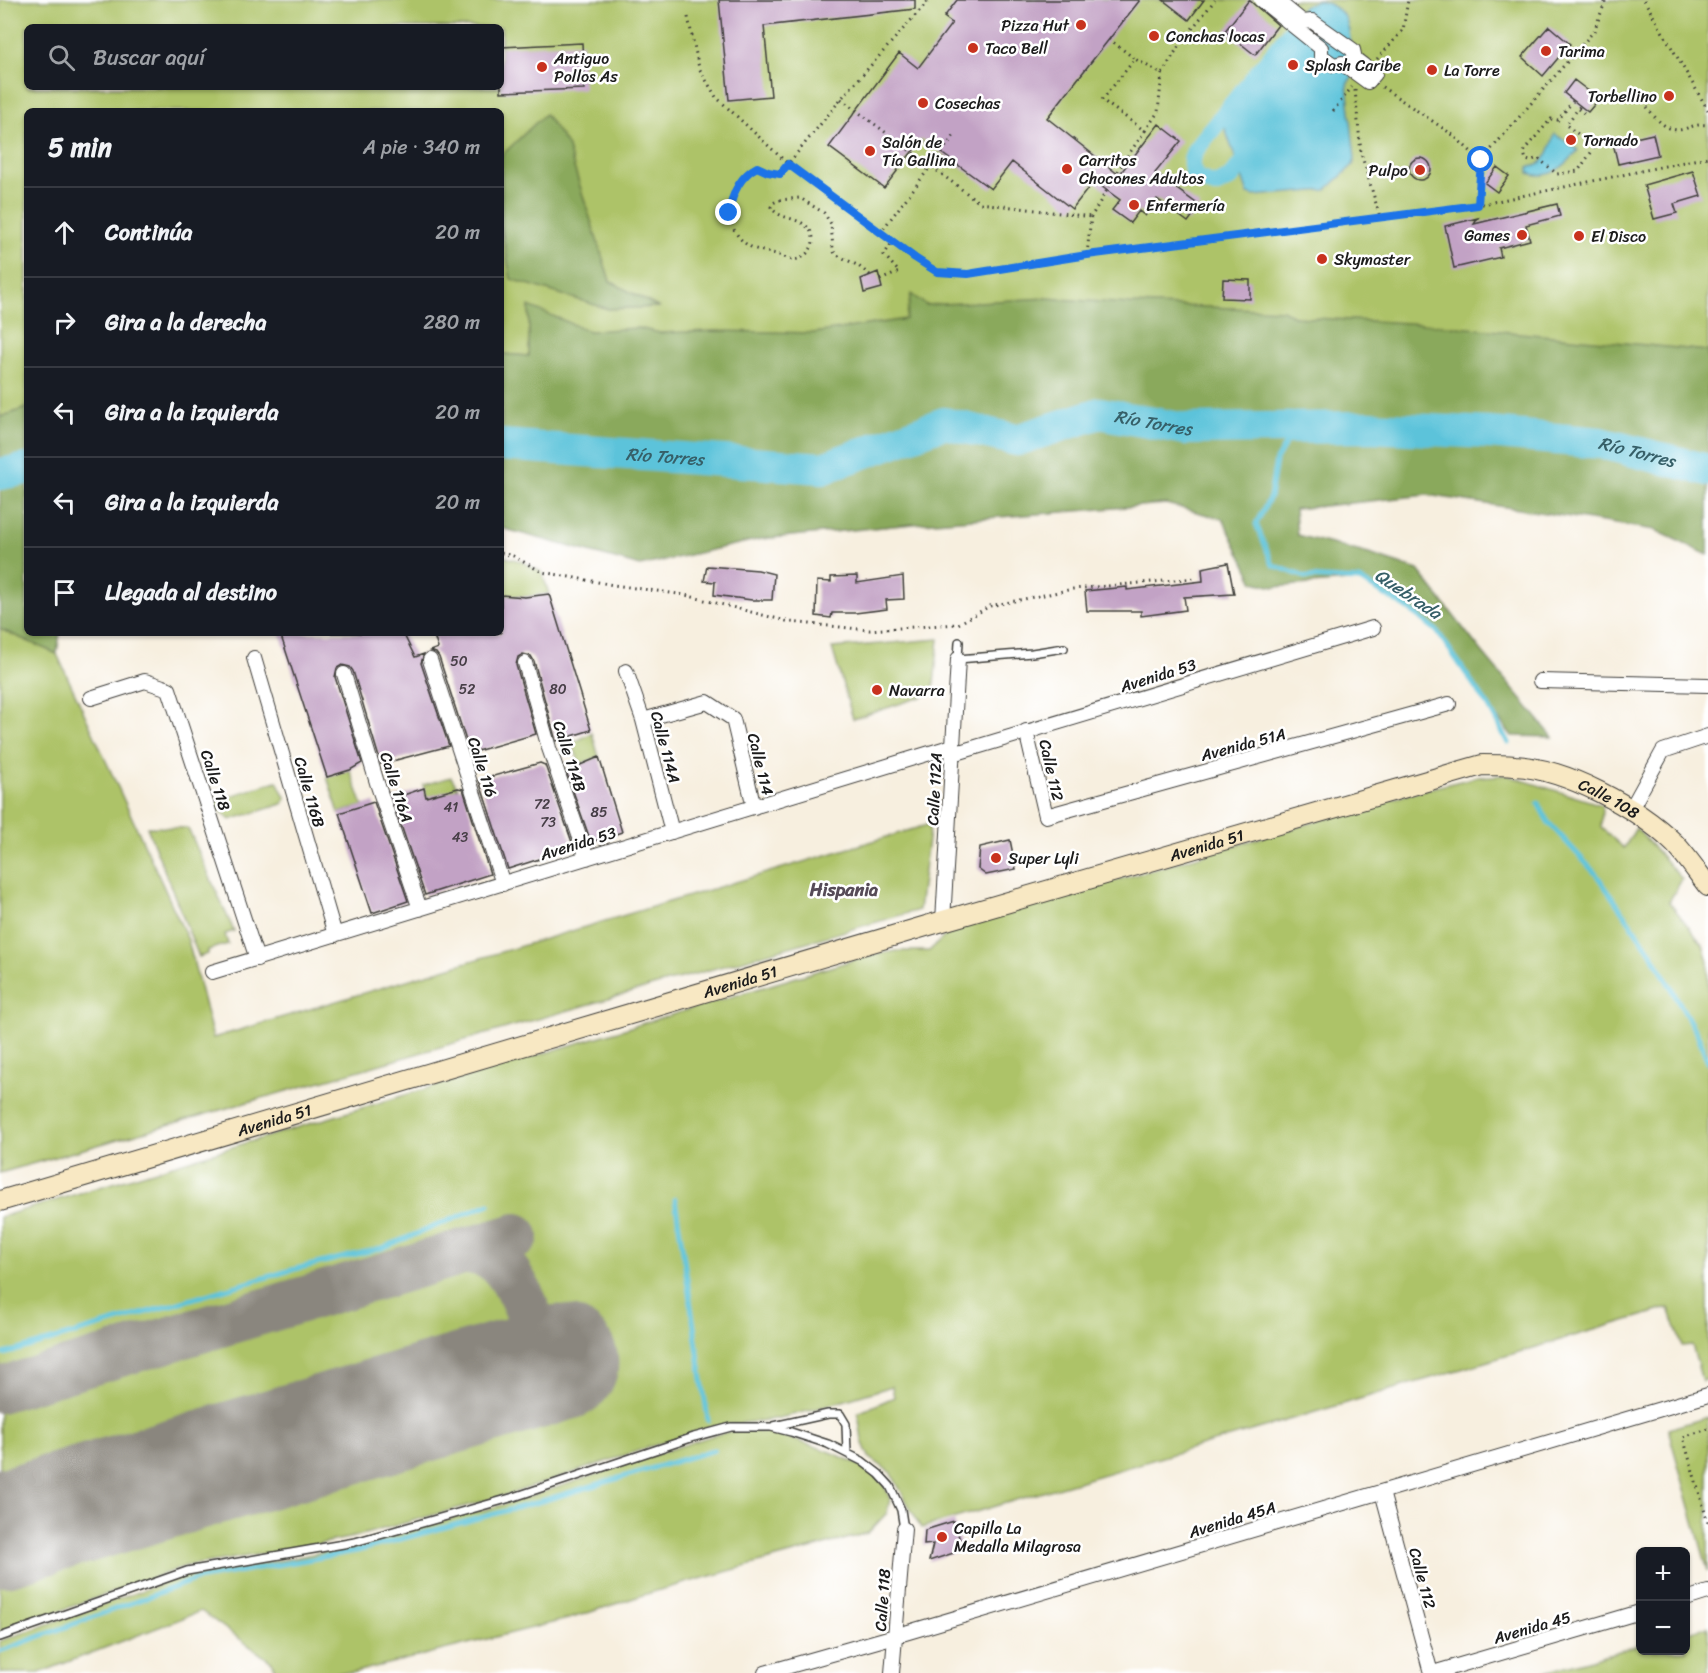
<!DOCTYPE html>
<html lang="es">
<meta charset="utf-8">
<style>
body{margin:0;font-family:Sriracha,sans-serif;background:#20242c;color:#f1f3f6}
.controls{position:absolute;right:18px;bottom:18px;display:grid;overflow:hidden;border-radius:9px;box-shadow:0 2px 4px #0004}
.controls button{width:54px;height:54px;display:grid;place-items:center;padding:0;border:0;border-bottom:2px solid #363941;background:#171b24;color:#f1f3f6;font:30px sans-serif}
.stop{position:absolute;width:18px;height:18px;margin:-14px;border:4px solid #1a73e8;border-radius:50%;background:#fff}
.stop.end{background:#1a73e8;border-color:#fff;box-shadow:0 2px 6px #0008}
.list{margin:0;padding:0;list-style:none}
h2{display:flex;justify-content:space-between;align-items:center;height:78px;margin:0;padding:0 24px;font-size:26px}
h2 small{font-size:20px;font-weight:400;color:#9ea1a6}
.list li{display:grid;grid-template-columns:39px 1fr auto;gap:18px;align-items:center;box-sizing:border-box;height:90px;padding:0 24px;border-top:2px solid #363941}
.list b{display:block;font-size:22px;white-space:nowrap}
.list em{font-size:20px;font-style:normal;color:#9ea1a6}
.icon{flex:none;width:33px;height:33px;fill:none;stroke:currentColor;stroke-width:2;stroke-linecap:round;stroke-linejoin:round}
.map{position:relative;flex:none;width:1708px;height:1673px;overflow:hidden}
.search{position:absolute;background:#171b24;box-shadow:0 2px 4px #0004;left:24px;top:24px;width:480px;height:66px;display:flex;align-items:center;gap:15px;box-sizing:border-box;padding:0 21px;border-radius:9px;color:#9ea1a6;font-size:22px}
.panel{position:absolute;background:#171b24;box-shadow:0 2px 4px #0004;left:24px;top:108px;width:480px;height:528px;border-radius:9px}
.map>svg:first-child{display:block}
.green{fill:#adc368;stroke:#647042;stroke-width:1.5;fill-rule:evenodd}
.forest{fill:#8aa95c;stroke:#53623c;stroke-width:1.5}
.water{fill:#5cc3da;stroke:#3c707b;stroke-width:1.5}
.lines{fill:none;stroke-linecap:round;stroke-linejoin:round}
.stream{stroke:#5cc3da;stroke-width:5}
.canal{stroke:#5cc3da;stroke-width:18}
.river{stroke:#5cc3da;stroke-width:32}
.taxiway{stroke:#8a867e;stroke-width:46}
.runway{stroke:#8a867e;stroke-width:117}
.building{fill:#c2a2c5}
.lane-casing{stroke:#3d3c39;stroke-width:10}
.street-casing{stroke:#3d3c39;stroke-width:16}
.secondary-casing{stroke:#3d3c39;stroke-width:22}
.path{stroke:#3d3c39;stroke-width:3;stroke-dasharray:1.5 4.5;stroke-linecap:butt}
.lane{stroke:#fff;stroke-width:7}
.street{stroke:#fff;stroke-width:14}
.secondary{stroke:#f8e8c3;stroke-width:20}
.street-bridge-casing{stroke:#3d3c39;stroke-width:16;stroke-linecap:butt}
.street-bridge{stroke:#fff;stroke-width:14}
.route{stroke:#1a73e8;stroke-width:8}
.poi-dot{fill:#c8321e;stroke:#fff;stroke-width:2}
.labels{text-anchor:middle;stroke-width:5;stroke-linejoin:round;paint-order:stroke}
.number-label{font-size:14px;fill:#463e46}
.poi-label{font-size:16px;fill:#1c1c1c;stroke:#fff;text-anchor:start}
.street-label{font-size:16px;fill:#1c1c1c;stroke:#fff}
.water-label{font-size:18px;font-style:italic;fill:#365f68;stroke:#fff}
.neighbourhood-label{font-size:18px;font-weight:bold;fill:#564b57;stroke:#fff}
</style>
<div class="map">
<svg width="1708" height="1673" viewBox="0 0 1708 1673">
<rect width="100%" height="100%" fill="#fff"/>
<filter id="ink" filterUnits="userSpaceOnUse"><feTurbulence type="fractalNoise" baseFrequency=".0167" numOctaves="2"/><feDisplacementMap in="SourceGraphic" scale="12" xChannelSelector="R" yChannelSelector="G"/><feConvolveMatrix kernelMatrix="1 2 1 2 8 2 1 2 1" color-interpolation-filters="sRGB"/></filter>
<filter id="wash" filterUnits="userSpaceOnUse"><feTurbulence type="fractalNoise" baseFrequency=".008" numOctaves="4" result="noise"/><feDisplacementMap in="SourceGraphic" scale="24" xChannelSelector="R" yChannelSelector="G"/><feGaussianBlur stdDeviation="1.35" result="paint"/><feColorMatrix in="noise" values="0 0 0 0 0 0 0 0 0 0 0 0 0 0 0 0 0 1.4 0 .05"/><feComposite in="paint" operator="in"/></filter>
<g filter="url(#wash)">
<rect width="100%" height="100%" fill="#f7efdf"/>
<path class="green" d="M0,0H1708V389L600,361L501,354V111H27V408L0,417ZM27,27H501V87H27Z
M501,556L521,561L542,572L549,594L525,597L501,595Z
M0,629L57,654L188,940L213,1038L930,824L919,910L0,1173Z
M939,639L933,693L853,719L832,648Z
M592,733L599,757L580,764L572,743Z
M350,770L363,806L339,813L327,777Z
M1506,775L1602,805L1601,828L1624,848L1636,828L1682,879L1669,902L1703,945L1708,961V1379L1702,1381L1692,1345L1682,1346L1669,1308L921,1528L891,1473L869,1457L862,1441L858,1413L894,1397L892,1386C853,1398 814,1411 774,1419C752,1423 731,1423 709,1427L513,1493L354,1537L288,1550L186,1566L0,1632V1569L580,1398L562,1341L509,1254L528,1250L520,1221L0,1374V1217L870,955L896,951H929L946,935L971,923L1423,790L1477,777Z
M451,777L458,788L428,804L423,785Z
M277,781L286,799L282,804L230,820L212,802Z
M147,827L188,828L234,931L225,934L228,944L208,950V954L199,957Z
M459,1270L478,1274L494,1282L517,1320L521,1330L520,1339L0,1492V1405Z
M1708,1417V1571L1668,1429Z
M732,1431L770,1432L831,1452L862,1466L883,1483L890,1499L887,1513L868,1533L656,1591L572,1618L351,1673H276L273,1663L201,1611L39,1673H0V1641L188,1574L289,1559L356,1545L516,1501L711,1436Z
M1708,1626V1673H1542L1640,1645V1650H1686V1633Z"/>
<path class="forest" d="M545,114L567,145L610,281L658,307L608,309L511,279L501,225V156Z
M911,294L926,305L1046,298L1130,304L1283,310L1295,317L1427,324L1708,351V555L1655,530L1427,495L1295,509L1297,535L1369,554L1418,570L1481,651L1553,737L1512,736L1489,707L1437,631L1406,607L1360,580L1274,587L1254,582L1223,519L1166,504L934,522L761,539L640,566L501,528V354L529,356V306L589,331L638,328L660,333L716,331L814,333L906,319Z
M27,408V633H60L57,654L0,629V417Z"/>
<path class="water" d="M1318,1L1329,4L1340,11L1346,19L1349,31L1354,74L1347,84L1355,159L1353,165L1326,190L1254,196L1248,194L1222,120V111L1294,17L1305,5Z
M1555,134L1578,150C1567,165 1548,181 1529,173V167C1546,167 1550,148 1555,134Z"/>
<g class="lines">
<path class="stream" d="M1295,428L1276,460L1270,497L1256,524L1273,565L1305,577L1360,580L1406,607L1437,631L1489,707L1508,743
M1538,803L1548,822L1596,874L1652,954L1699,1038L1708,1062
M675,1199L708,1420
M4,1354L291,1270L382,1248L489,1204
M0,1651L197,1579L357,1551L538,1502L714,1450"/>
<path class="canal" d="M1306,18C1330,18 1338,31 1332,54L1230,178L1215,185L1196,178C1191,167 1190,160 1196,149L1298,23Z"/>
<g class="river">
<path id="s1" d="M501,445L823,468L944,423L1017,440L1100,413L1185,429L1370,427L1489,433L1601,443L1708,470"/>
<path d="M0,474L27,469"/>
</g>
<path class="taxiway" d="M469,1251C480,1253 490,1255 498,1262C515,1277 541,1329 533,1350C527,1363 515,1371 504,1380
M0,1390L516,1236"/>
<path class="runway" d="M0,1529L560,1363"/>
</g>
<g id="blocks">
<path class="building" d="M719,0H915V9L764,26L771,96L729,100Z
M957,0H1140L1047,118L1119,175L1159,124L1181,141L1155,173L1200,206L1188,222L1157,199L1145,216L1139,211L1130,223L1112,210L1120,200L1094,181L1072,209L1012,162L991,189L922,139L884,188L829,147L899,53L918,68L952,23L944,17Z
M1163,0H1204L1189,20Z
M1249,0L1278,25L1255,55L1225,31Z
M1549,26L1570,44L1543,76L1522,57Z
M582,43L584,89L501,92V47Z
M1574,80L1599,99L1588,112L1564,93Z
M1653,134L1658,155L1618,164L1613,143Z
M1409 169a11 11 0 1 1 22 0a11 11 0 1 1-22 0Z
M1497,167L1509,176L1497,192L1485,183Z
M1693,171L1701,196L1674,204L1677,213L1654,219L1644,185Z
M1557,204L1560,216L1526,225L1530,240L1499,248L1501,257L1454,268L1445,226L1478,218L1474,224Z
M878,272L882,288L864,293L861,279Z
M1223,279L1250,280V299L1222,298Z
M1228,563L1234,594L1184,597L1186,610L1141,616V611H1087L1085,591L1127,587V590L1203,581L1202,568Z
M707,566L758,570L774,574L772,600H752L714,595L715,582L704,581Z
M857,576V583L903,576L904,599L886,600L887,609L855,613H832L831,618L816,616L817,581L831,582V577Z
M549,594L591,730L556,741L534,661L531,656L523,654L518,657L516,665L536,734L470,753L439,657L436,653L430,651L438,648L433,633H501V595L525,597Z
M280,633H403L415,657L424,654L421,663L449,746L381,764L353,671L350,667L342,665L337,668L335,677L362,763L350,770L327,777Z
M599,757L622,832L591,842L566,771Z
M540,763L545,765L574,848L508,869L479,780Z
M424,788L426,797L458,788L463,789L490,874L425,895L392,799Z
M374,802L408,901L372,913L339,813Z
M1010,840L1016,869L986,875L978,869L980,847Z
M954,1521L963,1550L929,1561L933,1544L924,1545L925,1530Z"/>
</g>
</g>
<g filter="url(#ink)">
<use href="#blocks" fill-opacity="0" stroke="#3d3c39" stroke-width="1.5"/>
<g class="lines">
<defs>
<path id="lane" d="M959,642L958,659L1032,653L1064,648
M774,1426L828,1414H840L846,1424L847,1453
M0,1637L187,1571L355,1542L514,1497L694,1437L731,1427H771L791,1432L828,1444L862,1461L879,1474L890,1486L901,1510L904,1529"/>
<path id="street" d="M254,658L335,935
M430,660L503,884
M525,663L549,748L587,858
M626,671L643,720L672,832
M344,674L378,786L420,909
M1540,681L1708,685
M91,698L145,681L169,689L257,959
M643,720L707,702L733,719L754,807
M1026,731L1046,816L1449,704
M953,754L1373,628
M1631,809L1663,751L1708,736
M943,921L958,659
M212,972L953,746
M1382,1492L1431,1673
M1686,1599L1708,1592
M765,1673L895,1636L1708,1395
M892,1673L904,1529
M1433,1673L1640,1612"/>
<g id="secondary">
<path id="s2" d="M0,1201L943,921L1482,765C1493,765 1504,765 1515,766C1566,769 1637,807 1674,843C1686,855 1697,872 1708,886"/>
</g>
</defs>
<use href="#lane" class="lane-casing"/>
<use href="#street" class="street-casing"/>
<use href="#secondary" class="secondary-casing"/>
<path class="path" d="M1644,0L1708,110
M688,17L699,68L716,97L788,164L915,258L937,272L968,274L1087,255L1478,205L1708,157
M1109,39L1135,59
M1377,59L1403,30L1408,0
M1382,87L1453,135L1481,161
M1355,90L1361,153L1380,217
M841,99L980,203L1091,217
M1573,101L1558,120L1551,119L1526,148L1524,153L1526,160L1530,161L1538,158L1557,174L1578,171L1595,147L1566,125L1580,106
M1647,107C1655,118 1668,134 1684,129C1693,126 1697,124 1708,125
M1578,109L1587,116
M1333,111L1352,87
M1145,131L1158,112L1162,74
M1478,205L1481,161L1594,31L1606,0
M880,233L956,133
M1087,254L1091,217L1126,158L1145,131L1102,100L1135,59L1162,74L1180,44L1215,0
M870,275L857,265L835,254L833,249L831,224L824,213L800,198L779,200L773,203L771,207C780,222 804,215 812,234C816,244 808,256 798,259C791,261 783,256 776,254C769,252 760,251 753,248C735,240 725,218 732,198C736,185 745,174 757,167L768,172L780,174L841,99L929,0
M880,280L899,272L884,255L893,241
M501,553L513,556L542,572L614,585L685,595L790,622L869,630L958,624L990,606L1073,589L1197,578
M1708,1429L1683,1437L1708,1523"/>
<use href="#lane" class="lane"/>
<use href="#street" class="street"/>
<use href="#secondary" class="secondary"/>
<defs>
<path id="street-bridge" d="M1261,0L1321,48V56L1334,65L1342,63L1368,82L1375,74L1355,59L1353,50L1312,21L1303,22L1276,0"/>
</defs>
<use href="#street-bridge" class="street-bridge-casing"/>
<use href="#street-bridge" class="street-bridge"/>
</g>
</g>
<g class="lines" filter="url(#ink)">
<path class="route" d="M729,213C732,194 740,176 757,167L768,172L780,174L788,164L915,258L937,272L968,274L1087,255L1478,205L1481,160"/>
</g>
<g class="poi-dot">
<circle cx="1081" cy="25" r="6"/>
<circle cx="1154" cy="36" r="6"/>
<circle cx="973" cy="48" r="6"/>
<circle cx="1546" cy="51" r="6"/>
<circle cx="1293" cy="65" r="6"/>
<circle cx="542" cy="67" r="6"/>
<circle cx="1432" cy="70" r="6"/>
<circle cx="1669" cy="96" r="6"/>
<circle cx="923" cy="103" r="6"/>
<circle cx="1571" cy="140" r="6"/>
<circle cx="870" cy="151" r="6"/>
<circle cx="1067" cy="169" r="6"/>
<circle cx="1420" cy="170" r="6"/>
<circle cx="1134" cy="205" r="6"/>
<circle cx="1522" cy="235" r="6"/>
<circle cx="1579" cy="236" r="6"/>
<circle cx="1322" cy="259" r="6"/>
<circle cx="877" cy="690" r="6"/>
<circle cx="996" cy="858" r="6"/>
<circle cx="942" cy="1537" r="6"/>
</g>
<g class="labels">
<g class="number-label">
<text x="459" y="666">50</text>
<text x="467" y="694">52</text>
<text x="558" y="694">80</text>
<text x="542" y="809">72</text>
<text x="451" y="812">41</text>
<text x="599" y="817">85</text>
<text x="548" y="827">73</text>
<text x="460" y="842">43</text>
</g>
<g class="poi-label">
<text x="1069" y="31" text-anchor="end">Pizza Hut</text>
<text x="1166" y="42">Conchas locas</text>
<text x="985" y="54">Taco Bell</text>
<text x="1558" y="57">Tarima</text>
<text x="554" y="64">Antiguo<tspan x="554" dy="18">Pollos As</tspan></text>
<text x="1305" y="71">Splash Caribe</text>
<text x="1444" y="76">La Torre</text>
<text x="1657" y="102" text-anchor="end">Torbellino</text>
<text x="935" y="109">Cosechas</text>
<text x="1583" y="146">Tornado</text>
<text x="882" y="148">Salón de<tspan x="882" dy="18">Tía Gallina</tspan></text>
<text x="1079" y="166">Carritos<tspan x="1079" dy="18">Chocones Adultos</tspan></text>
<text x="1408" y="176" text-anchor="end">Pulpo</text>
<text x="1146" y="211">Enfermería</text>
<text x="1510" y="241" text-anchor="end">Games</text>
<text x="1591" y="242">El Disco</text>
<text x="1334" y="265">Skymaster</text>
<text x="889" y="696">Navarra</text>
<text x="1008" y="864">Super Lyli</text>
<text x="954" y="1534">Capilla La<tspan x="954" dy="18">Medalla Milagrosa</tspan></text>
</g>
<g class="street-label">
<text transform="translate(1158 675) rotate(-17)" y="6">Avenida 53</text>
<text transform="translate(1243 744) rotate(-15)" y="6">Avenida 51A</text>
<text transform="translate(666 747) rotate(75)" y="6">Calle 114A</text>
<text transform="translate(570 756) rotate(72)" y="6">Calle 114B</text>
<text transform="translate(761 764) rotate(76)" y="6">Calle 114</text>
<text transform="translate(483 767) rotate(72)" y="6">Calle 116</text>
<text transform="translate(1052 770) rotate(77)" y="6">Calle 112</text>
<text transform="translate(216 780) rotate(72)" y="6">Calle 118</text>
<text transform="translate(397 787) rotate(72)" y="6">Calle 116A</text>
<text transform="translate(934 789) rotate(-87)" y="6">Calle 112A</text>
<text transform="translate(310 792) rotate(74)" y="6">Calle 116B</text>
<text dy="6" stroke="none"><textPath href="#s2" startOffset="1678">Calle 108</textPath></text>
<text transform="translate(578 843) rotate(-17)" y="6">Avenida 53</text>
<text dy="6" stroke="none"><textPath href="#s2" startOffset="1258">Avenida 51</textPath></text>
<text dy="6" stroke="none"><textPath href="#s2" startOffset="772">Avenida 51</textPath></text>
<text dy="6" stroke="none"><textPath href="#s2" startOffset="286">Avenida 51</textPath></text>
<text transform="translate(1232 1519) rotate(-17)" y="6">Avenida 45A</text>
<text transform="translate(1423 1578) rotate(75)" y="6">Calle 112</text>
<text transform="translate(882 1600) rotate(-86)" y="6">Calle 118</text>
<text transform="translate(1532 1627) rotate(-16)" y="6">Avenida 45</text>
</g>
<g class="water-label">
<text dy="6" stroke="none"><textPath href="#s1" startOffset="668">Río Torres</textPath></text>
<text dy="6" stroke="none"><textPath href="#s1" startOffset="1154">Río Torres</textPath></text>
<text dy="6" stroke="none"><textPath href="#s1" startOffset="164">Río Torres</textPath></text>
<text transform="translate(1408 594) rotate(34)" y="6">Quebrada</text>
</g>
<g class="neighbourhood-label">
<text x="844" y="896">Hispania</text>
</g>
</g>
</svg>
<div class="controls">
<button>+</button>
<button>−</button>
</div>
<div class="stop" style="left:1481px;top:160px"></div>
<div class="stop end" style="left:729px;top:213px"></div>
<div class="search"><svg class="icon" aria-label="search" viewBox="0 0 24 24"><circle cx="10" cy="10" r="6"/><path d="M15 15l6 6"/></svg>Buscar aquí</div>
<section class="panel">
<h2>5 min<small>A pie · 340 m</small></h2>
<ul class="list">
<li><svg class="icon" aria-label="ahead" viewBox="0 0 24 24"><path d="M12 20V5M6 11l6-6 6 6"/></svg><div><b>Continúa</b></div><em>20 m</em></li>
<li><svg class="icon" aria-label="right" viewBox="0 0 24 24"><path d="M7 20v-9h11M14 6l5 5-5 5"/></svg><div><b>Gira a la derecha</b></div><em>280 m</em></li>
<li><svg class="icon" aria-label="left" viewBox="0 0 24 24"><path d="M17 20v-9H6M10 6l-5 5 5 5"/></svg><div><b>Gira a la izquierda</b></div><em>20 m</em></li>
<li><svg class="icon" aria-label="left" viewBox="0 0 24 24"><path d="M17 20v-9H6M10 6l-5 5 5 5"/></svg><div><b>Gira a la izquierda</b></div><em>20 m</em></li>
<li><svg class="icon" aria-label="arrive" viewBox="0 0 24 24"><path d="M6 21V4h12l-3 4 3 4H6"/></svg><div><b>Llegada al destino</b></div></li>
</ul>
</section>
</div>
